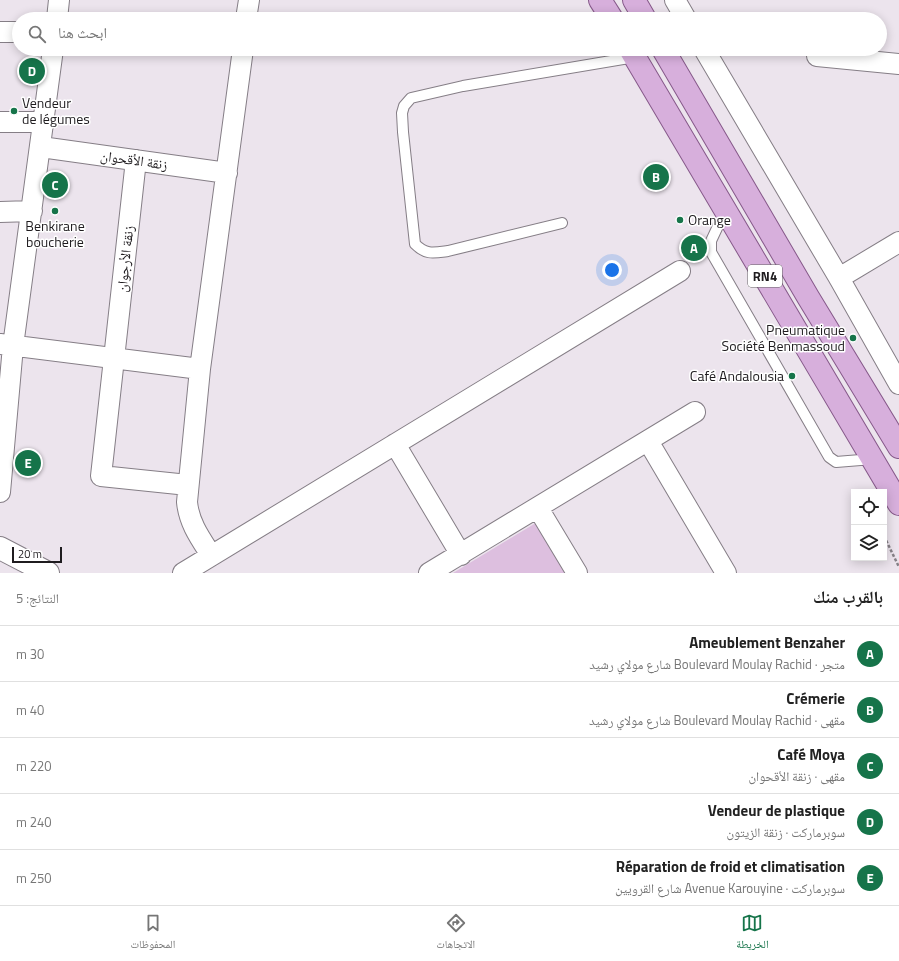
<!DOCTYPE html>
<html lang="ar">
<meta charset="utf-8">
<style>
body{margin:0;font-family:"Titillium Web","Noto Naskh Arabic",sans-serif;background:#f2f2f2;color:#222;direction:rtl}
.controls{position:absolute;right:12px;bottom:12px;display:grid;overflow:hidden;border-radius:0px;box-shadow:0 2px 10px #0003}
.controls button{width:36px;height:36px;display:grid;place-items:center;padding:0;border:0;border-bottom:1px solid #e0e0e0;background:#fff;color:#222;font:20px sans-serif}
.scale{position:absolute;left:12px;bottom:10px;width:50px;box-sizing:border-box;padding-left:4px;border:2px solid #1f1c1f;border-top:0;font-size:11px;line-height:14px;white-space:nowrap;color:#1f1c1f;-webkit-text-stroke:3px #fff;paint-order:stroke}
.you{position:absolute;left:612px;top:270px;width:14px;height:14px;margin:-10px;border:3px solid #fff;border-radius:50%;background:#1a73e8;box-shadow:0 0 0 6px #1a73e833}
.badge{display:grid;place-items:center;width:26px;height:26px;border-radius:50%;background:#16744a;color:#fff;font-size:13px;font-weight:700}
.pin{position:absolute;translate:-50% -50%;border:2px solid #fff;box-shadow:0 1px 4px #0006}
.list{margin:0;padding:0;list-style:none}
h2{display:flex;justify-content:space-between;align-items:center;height:52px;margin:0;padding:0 16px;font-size:17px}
h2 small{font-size:13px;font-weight:400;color:#767676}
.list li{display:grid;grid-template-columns:26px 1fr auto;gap:12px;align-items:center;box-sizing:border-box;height:56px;padding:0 16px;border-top:1px solid #e0e0e0}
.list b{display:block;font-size:15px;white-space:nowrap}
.list p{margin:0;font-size:13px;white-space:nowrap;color:#767676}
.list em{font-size:13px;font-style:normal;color:#767676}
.icon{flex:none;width:22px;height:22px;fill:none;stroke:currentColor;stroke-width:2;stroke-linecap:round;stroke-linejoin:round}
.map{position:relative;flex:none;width:899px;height:573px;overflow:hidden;direction:ltr}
.search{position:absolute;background:#fff;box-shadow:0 2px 10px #0003;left:12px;right:12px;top:12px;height:44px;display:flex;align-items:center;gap:10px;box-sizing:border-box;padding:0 14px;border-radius:22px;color:#767676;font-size:15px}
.sheet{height:332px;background:#fff}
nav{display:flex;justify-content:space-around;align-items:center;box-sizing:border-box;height:56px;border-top:1px solid #e0e0e0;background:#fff;font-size:11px;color:#767676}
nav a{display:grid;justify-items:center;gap:2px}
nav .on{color:#16744a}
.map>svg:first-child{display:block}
.green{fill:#ddbfdf}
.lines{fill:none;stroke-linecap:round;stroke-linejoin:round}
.service-casing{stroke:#857e86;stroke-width:12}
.minor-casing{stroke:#857e86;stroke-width:22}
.tertiary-casing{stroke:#857e86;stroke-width:24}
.primary-casing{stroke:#86598a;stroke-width:24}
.path{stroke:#868187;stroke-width:2.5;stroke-dasharray:3 2;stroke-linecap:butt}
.service{stroke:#fff;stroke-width:10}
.minor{stroke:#fff;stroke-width:20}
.tertiary{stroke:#fff;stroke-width:22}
.primary{stroke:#d7afdc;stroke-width:22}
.poi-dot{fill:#16744a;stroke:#fff;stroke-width:1.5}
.labels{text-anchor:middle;stroke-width:3;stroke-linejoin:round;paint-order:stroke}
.shield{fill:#fff;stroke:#626062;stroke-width:1}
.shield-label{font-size:13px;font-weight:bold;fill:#1f1c1f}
.poi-label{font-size:14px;fill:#1f1c1f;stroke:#fff;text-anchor:start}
.street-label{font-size:14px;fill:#1f1c1f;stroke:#fff}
</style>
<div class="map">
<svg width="899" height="573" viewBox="0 0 899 573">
<rect width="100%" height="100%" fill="#ece4ed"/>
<path class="green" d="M544,518L572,573H453Z"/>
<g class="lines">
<defs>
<path id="service" d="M725,211L711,241V252L829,457L836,462L873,459
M562,223L448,251C433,253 426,255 415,244L403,132L402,113L404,106L411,98L463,86L635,57"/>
<path id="minor" d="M675,0L686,19
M57,19L59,0
M246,19L249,0
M0,32H19
M704,49L839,278L899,384
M817,56L899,64
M0,122H45
M41,147L227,173
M136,160L101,476L188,485
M0,212L32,211
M839,278L899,242
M0,344L200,369
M648,441L726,573
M395,444L461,555
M0,492L13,346L53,49
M538,508L577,573
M211,555C200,538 189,523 187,502L200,369L243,49
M183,573L680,271
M429,573L695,412"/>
<path id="tertiary" d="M0,548L48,573"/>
<path id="primary" d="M600,0L612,19
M634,0L645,19
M630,49L899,504
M663,49L808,297L899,447"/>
</defs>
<use href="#service" class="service-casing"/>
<use href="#minor" class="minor-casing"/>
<use href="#tertiary" class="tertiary-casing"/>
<use href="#primary" class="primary-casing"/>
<path class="path" d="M884,536L899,567"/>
<use href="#service" class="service"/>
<use href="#minor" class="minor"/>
<use href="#tertiary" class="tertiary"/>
<use href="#primary" class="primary"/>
</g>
<g class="poi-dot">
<circle cx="14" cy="111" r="4"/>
<circle cx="55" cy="211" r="4"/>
<circle cx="680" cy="220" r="4"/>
<circle cx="853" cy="338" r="4"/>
<circle cx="792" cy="376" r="4"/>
</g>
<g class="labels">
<rect class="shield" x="748" y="265" width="34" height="22" rx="3"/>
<g class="shield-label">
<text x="765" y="281">RN4</text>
</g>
<g class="poi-label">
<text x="22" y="108">Vendeur<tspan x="22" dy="16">de légumes</tspan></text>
<text x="688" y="225">Orange</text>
<text x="55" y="231" text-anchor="middle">Benkirane<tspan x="55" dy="16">boucherie</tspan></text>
<text x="845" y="335" text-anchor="end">Pneumatique<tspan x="845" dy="16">Société Benmassoud</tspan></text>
<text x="784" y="381" text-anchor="end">Café Andalousia</text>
</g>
<g class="street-label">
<text transform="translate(134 160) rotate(8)" y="5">زنقة الأقحوان</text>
<text transform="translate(125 259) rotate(-84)" y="5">زنقة الأرجوان</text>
</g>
</g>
</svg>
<div class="controls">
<button><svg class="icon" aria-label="locate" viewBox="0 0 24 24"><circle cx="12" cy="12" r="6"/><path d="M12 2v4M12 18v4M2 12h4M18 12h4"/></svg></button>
<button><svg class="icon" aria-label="layers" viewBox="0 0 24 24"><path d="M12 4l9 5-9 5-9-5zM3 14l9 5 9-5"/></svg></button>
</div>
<div class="scale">20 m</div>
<div class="you"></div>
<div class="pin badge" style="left:694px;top:248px">A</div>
<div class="pin badge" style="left:656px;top:177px">B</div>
<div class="pin badge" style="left:55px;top:185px">C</div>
<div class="pin badge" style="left:32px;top:71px">D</div>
<div class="pin badge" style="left:28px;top:463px">E</div>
<div class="search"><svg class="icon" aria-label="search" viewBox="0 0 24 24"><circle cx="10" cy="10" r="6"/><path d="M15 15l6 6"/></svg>ابحث هنا</div>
</div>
<section class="sheet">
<h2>بالقرب منك<small>النتائج: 5</small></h2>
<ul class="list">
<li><span class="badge">A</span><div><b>Ameublement Benzaher</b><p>متجر · Boulevard Moulay Rachid شارع مولاي رشيد</p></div><em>30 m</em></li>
<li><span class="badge">B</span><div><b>Crémerie</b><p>مقهى · Boulevard Moulay Rachid شارع مولاي رشيد</p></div><em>40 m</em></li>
<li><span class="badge">C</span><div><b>Café Moya</b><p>مقهى · زنقة الأقحوان</p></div><em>220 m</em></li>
<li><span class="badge">D</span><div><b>Vendeur de plastique</b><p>سوبرماركت · زنقة الزيتون</p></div><em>240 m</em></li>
<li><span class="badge">E</span><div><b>Réparation de froid et climatisation</b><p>سوبرماركت · Avenue Karouyine شارع القرويين</p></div><em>250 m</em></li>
</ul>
</section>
<nav>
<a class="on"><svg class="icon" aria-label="map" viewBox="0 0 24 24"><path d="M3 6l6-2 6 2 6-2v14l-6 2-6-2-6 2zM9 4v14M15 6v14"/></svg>الخريطة</a>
<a><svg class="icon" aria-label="directions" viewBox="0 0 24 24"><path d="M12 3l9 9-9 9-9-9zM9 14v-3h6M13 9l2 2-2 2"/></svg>الاتجاهات</a>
<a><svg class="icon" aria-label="saved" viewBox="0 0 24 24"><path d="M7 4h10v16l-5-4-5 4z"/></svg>المحفوظات</a>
</nav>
